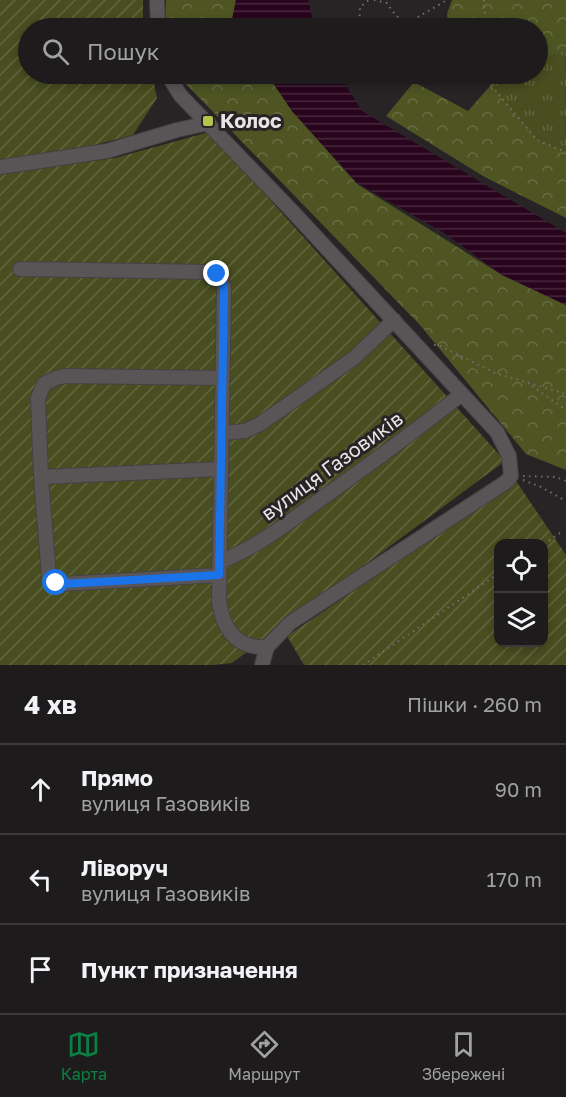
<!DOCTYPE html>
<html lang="uk">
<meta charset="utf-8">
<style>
body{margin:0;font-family:"Golos Text",sans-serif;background:#2b2829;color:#f1f3f6}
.controls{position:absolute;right:18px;bottom:18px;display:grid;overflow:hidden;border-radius:12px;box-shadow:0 3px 9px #0003}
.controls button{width:54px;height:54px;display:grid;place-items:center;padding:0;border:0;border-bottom:2px solid #3c393b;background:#1e1b1c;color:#f1f3f6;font:30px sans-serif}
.stop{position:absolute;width:18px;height:18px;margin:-14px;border:4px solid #1a73e8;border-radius:50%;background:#fff}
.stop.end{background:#1a73e8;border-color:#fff;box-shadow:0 2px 6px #0008}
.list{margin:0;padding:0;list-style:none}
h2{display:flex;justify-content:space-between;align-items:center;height:78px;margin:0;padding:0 24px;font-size:26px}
h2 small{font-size:20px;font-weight:400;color:#a1a1a3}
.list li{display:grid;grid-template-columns:39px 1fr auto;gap:18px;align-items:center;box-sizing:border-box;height:90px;padding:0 24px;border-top:2px solid #3c393b}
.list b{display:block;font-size:22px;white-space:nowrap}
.list p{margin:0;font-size:20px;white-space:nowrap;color:#a1a1a3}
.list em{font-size:20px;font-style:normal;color:#a1a1a3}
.icon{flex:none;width:33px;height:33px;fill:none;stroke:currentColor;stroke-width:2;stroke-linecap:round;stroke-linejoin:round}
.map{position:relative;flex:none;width:566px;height:665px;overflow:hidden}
.search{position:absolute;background:#1e1b1c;box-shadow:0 3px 9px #0003;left:18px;right:18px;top:18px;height:66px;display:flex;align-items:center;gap:15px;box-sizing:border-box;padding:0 21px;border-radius:33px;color:#a1a1a3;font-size:22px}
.sheet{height:348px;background:#1e1b1c}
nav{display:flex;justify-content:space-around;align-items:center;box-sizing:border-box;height:84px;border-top:2px solid #3c393b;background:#1e1b1c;font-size:16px;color:#a1a1a3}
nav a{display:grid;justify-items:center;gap:3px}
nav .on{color:#0b8043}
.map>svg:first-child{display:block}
.forest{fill:url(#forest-crowns)}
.park{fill:url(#park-tufts)}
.garden{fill:url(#garden-furrows);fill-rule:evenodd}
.water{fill:url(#water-rules)}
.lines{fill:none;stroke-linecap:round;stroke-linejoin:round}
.minor-casing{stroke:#444143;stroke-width:16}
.path{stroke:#736f71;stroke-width:2;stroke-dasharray:1.5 4.5;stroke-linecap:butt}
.minor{stroke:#595557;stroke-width:14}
.route{stroke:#1a73e8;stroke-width:8}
.poi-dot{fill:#b4c24b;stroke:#282426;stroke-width:2}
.labels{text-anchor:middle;stroke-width:6;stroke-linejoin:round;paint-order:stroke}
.poi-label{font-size:20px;font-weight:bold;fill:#e7e4e6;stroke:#282426;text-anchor:start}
.street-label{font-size:20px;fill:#e7e4e6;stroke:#282426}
</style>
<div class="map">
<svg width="566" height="665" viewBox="0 0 566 665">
<defs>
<pattern id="forest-crowns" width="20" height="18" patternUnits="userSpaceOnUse" patternTransform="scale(1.5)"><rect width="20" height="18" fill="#4e5523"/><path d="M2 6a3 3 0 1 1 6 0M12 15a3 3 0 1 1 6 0" fill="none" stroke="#686d43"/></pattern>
<pattern id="park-tufts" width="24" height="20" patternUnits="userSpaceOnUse" patternTransform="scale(1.5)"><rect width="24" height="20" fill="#484e20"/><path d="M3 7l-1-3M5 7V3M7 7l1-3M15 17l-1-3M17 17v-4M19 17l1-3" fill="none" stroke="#626740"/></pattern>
<pattern id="garden-furrows" width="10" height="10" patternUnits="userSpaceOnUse" patternTransform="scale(1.5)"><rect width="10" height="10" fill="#484e20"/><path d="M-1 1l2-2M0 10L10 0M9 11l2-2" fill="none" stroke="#626740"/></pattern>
<pattern id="water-rules" width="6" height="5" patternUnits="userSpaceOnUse" patternTransform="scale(1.5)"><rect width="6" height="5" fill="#29041d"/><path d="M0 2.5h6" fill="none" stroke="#48283e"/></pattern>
</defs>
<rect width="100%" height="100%" fill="#282426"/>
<path class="forest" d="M166,0H236L232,20L238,28H165Z
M452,0H566V218L483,176L386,116L414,82L468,111L491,85L467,74H538V28H449L447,14Z
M180,74H267L292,111L357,184L502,275L566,305V470L526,454L420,325L184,82Z"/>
<path class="park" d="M562,52L566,54V152L537,140L491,85L501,74H538V58Z"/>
<path class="garden" d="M0,0H143V28H28V74H152L157,98L133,135L67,152L0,160Z
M209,132L505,461L232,663L214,665H0V174L115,158Z
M516,481L566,555V665H304L287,636ZM498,544H544V642H498Z"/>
<path class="water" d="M236,0H308L315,28H238L232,20Z
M267,74H339L362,111L566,233V305L502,275L444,233L357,183L292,111Z"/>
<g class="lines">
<defs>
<path id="minor" d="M157,0L158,28
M169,74L172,82L181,96L293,212L497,432L509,456L511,476L506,482L290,623L267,647L262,665
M0,167L107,151L177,130L209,123
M20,269L211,272C220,275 222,279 224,288L219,601C223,629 236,649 267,647
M222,433L245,431L260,424L354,358L394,320
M41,477L221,469
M219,562C256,548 289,522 321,499C369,465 416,430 462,394
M219,575L62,584L56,583L49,577L41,477L38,398L44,384L56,378L65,376L223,378"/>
</defs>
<use href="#minor" class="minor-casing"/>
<path class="path" d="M374,0L387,3C399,23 407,24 430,28
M484,0L486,28
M359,28L360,7L369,0
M404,28L406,24L447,0
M488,74L491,85L537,140L566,152
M434,345H438L495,373L566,394
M532,386L566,410
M523,476L556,477L566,481
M523,480L541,487L566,501
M544,544L560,533
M363,665L498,574"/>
<use href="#minor" class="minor"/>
</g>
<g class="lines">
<path class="route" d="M56,583L62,584L219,575L224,288L222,279L217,274"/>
</g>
<rect class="poi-dot" x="202" y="115" width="12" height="12" rx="3"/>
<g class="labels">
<g class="poi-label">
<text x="220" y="128">Колос</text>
</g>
<g class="street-label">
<text transform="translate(332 466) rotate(-36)" y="7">вулиця Газовиків</text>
</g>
</g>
</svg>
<div class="controls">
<button><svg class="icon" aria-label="locate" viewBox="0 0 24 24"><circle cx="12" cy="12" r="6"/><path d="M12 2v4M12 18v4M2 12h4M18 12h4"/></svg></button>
<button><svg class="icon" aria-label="layers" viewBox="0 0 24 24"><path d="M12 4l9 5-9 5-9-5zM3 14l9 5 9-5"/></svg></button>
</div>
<div class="stop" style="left:56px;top:583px"></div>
<div class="stop end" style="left:217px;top:274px"></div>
<div class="search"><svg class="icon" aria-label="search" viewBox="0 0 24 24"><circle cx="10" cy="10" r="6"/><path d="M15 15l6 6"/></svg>Пошук</div>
</div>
<section class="sheet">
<h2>4 хв<small>Пішки · 260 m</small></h2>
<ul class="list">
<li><svg class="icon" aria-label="ahead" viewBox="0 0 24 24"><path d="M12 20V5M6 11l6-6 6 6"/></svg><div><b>Прямо</b><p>вулиця Газовиків</p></div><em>90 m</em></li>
<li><svg class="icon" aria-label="left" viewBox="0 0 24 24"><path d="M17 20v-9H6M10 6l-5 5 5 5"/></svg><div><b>Ліворуч</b><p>вулиця Газовиків</p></div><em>170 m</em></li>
<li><svg class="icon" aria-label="arrive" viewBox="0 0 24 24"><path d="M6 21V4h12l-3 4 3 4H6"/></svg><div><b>Пункт призначення</b></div></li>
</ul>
</section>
<nav>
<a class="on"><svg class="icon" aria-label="map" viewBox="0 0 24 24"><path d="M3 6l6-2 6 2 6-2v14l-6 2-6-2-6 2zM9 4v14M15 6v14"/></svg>Карта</a>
<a><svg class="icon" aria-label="directions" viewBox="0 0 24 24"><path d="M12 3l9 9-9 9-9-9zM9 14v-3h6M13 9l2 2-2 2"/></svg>Маршрут</a>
<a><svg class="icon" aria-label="saved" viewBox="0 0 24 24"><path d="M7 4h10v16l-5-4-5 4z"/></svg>Збережені</a>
</nav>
